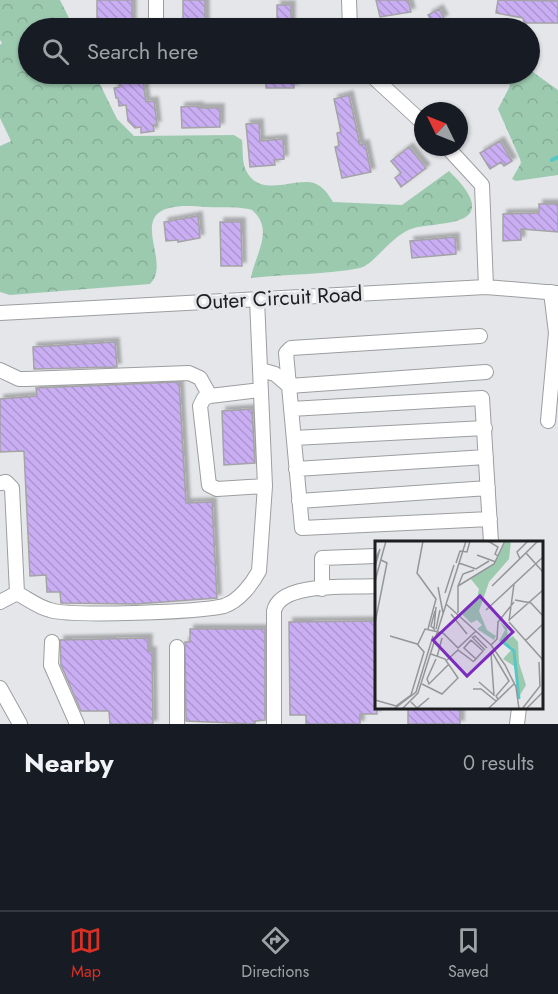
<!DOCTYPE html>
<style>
body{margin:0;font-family:Jost,sans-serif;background:#20242c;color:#f1f3f6}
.compass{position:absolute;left:414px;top:102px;width:54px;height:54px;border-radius:50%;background:#171b24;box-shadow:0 2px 4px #0004;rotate:313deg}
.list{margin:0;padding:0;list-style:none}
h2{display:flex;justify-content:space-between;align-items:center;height:78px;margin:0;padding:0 24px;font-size:26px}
h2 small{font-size:20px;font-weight:400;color:#9ea1a6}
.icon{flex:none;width:33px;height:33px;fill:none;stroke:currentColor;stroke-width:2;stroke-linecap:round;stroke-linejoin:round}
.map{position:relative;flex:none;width:558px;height:724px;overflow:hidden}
.search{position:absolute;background:#171b24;box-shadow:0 2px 4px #0004;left:18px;right:18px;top:18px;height:66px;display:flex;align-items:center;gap:15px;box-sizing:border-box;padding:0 21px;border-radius:33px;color:#9ea1a6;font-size:22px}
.sheet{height:186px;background:#171b24}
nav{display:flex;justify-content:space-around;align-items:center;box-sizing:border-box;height:84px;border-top:2px solid #363941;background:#171b24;font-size:16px;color:#9ea1a6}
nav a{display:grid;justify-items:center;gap:3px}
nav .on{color:#d93025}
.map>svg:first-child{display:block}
.forest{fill:url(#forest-crowns)}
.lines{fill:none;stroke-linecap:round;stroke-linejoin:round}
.stream{stroke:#58c6c6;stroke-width:4}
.building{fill:url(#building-back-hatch);stroke:#a4a3a6;stroke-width:1.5;filter:url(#shadow)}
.minor-casing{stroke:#9c9ea0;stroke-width:16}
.minor{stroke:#fff;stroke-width:14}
.labels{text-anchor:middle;stroke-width:6;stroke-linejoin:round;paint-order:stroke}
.street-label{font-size:21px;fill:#1d1e1f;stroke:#e4e6e9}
.inset-river{fill:none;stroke:#58c6c6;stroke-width:3}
.inset-road{fill:none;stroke:#949698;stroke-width:1.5}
.view{fill:#7b2cbf;fill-opacity:0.15;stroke:#7b2cbf;stroke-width:3}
.inset-edge{fill:none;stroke:#1d1e1f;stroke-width:3}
</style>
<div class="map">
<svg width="558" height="724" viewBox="0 0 558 724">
<defs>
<pattern id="forest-crowns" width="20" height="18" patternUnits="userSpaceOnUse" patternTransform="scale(1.5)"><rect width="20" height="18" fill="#9ccaaf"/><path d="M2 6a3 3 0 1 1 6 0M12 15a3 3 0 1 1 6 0" fill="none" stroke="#86ad96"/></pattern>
<pattern id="building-back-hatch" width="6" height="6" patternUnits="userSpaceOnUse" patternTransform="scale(1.5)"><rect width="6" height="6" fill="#caaef3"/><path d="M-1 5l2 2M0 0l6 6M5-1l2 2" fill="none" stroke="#ad95d0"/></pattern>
<filter id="shadow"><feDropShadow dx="4" dy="-4" stdDeviation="1.5" flood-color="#0004"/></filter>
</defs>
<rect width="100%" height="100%" fill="#e4e6e9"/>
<path class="forest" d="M0,0H60L74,28H28V74H95L117,119L134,136L234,135L242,140C243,148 242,160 245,168C258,200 294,177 314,183C324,187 328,194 333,202L402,205L449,171C457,179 479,200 470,213C462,225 427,224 414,228C392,234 374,265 360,268C325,275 286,274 251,278C255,254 275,230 252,210C238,206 220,208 205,207C111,198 176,259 150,284L10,295L0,292V146L11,141L0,118V45L2,43L0,40Z
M530,70L558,90V175L516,181L512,179L521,163L520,159L498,109L510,86L504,74H530Z"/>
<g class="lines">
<path class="stream" d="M552,160L558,157"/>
</g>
<path class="building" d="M97,0H132V28H97Z
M183,0H205V28H183Z
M376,0H408L411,12L380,17Z
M498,0L558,1V23H524L523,18L496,13Z
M277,5H291V28H277Z
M439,9L444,18L434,25L428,15Z
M118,74H142L146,102L154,101L157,125H153L154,131L141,133V127L135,128L128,121L126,105L119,106L118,98H116L114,88L120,87Z
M266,74H294V88H266Z
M349,95L360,145L365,144L371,172L342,178L335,147L339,146L337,133L341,132L334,99Z
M199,106V108H220V127L182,128L181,107Z
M259,123L260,141L283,139L284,159L274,160L275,165L250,167L246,124Z
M500,141L512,161L504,166L501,162L490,169L480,153Z
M409,147L426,168L401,187L395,178L401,173L391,161Z
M539,204H558V232L521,229V240L503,241V214L539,213Z
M198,216L200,238L178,242V240L166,241L164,222Z
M220,222H241L242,266H221Z
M455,237L456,254L412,258L410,241Z
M115,342L117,367L34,369L33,347Z
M179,382L186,503L212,502L217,598L136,604L61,603L60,592H47L46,575L30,576L24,451L0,452V399L37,396L36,388Z
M252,409L255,463L224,465L222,411Z
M376,621L377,714H360V724H306V715H290L289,622Z
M190,629H265V720L255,721V724L186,721L185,642H190Z
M148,638V651H152L153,724H110L109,711H81L61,665L60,640Z
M408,708H460V724H408Z"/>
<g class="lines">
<defs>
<path id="minor" d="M349,0L350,28
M156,28V0
M370,74L423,123
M447,147L482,185L486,287
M0,313L486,287L558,293
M480,336L291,348L286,353L302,528L490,519
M0,370L19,379H26L189,373L200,378L210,396
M261,370L275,374L289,386L486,372
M260,390L210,396L204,398L200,406L209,485L217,489L265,486
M291,409L482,398L491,542
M548,421L556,333L551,292
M294,438L485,428
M296,469L486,457
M0,483L6,482L12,488L17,593
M299,501L488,488
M322,589V558L376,556
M17,593C28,599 38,607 50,610C72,617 200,612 224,606C239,601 252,584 259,571L265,486L257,299
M0,602L17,593
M52,642L51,665L77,724
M177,647V724
M0,688L20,724
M274,724V611C280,581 351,588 376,586
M517,724L519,708"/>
</defs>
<use href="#minor" class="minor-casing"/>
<use href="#minor" class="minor"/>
</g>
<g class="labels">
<g class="street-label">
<text transform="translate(279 298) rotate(-3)" y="7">Outer Circuit Road</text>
</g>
</g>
<g transform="translate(375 541)">
<rect width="168" height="168" fill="#e4e6e9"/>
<path d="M131,0H136L134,18L114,41L104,70L112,89L121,95L119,99L102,88L107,84L102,79L96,82L86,72L102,58L104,48L95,37L119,23ZM125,81L132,87L133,98L138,95L143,101L144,122L151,144L145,154L139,125L128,118L138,107L124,100L130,89Z" fill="#9ccaaf"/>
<path class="inset-river" d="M128,101L139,110L144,158"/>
<path class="inset-road" d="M48,0L42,32L61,58L53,88M113,0L123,6L120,13L123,15M151,12L168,31M102,14L121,21M145,18L142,11L153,0M0,19L5,8L0,26M81,22L85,10L92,11L95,0M84,22L101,28L114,20M0,40L11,0M83,45L88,33L99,29M117,45L163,0M63,46L68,72M70,52L79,24M140,59L156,62L168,75M71,63L116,104L130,124L141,146L144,168M111,69L168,16M83,72V45L119,23L130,0M76,73L92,93M134,79L168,49M134,80L139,43M134,81L168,119M0,82L12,22L6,19M59,87L61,66M61,88L65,69M60,89L56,85L60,70M97,96L110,109M97,97L100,95L112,107M96,99L108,110L99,120M96,99L89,107L101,118M150,100L168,83M43,103L50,88L68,92L83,107L101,90M116,104L122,98L123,81L139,61M117,111L134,140L121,155L123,158M116,112L119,155M62,116L67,97M61,118L52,138L54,143L74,123M72,119L83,109L99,121M104,141L119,154M47,143L67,153L83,137L70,118L56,113M98,148H106L121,160M0,159L21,165L36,154L49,111L42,103L15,95M36,161L42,167L54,157M19,168L41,151L58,95M27,168L43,152L91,0M113,168L139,143M147,168L165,145L164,121M151,168L168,151"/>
<path class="view" d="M105,55L138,91L92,135L58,99Z"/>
<rect width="168" height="168" class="inset-edge"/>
</g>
</svg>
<svg class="compass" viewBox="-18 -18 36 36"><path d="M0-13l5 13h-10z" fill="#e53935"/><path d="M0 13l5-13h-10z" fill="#9ea1a6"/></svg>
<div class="search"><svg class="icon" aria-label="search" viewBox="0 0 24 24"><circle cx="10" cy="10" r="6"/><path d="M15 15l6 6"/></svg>Search here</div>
</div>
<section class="sheet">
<h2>Nearby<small>0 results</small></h2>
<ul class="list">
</ul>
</section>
<nav>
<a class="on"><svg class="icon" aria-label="map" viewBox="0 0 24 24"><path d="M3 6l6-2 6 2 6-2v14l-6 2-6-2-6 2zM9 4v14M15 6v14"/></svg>Map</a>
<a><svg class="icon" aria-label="directions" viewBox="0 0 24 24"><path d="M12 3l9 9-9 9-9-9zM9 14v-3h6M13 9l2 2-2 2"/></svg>Directions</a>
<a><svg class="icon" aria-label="saved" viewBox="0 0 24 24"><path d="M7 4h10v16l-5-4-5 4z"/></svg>Saved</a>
</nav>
